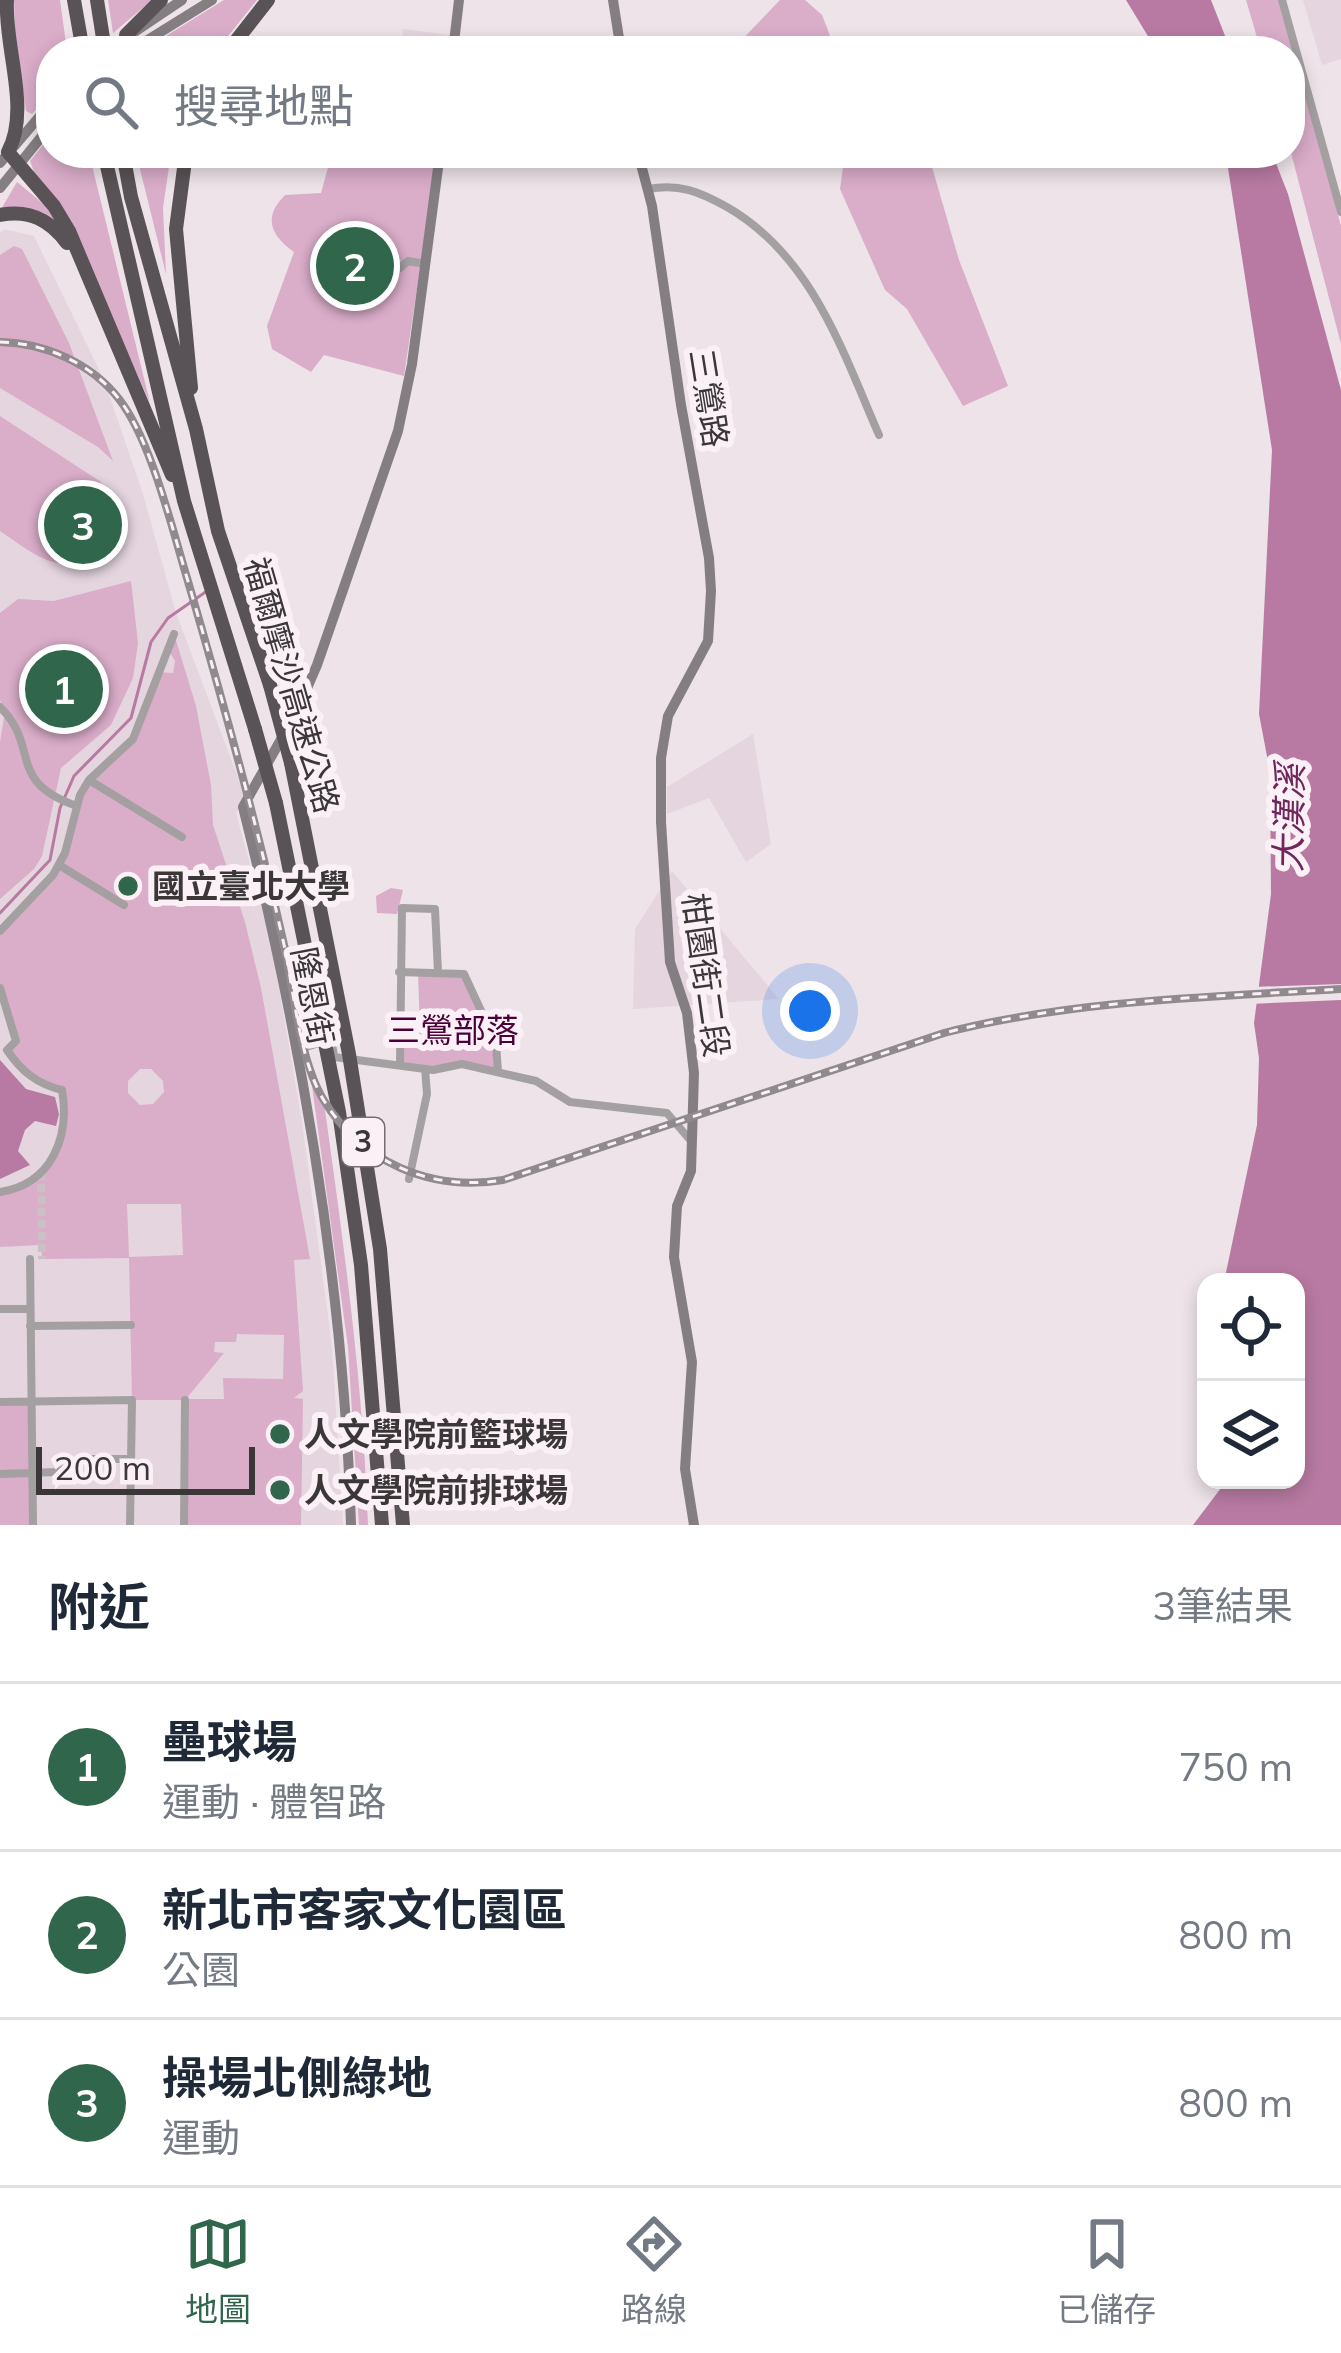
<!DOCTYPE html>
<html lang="zh-TW">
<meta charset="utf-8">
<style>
body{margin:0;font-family:Mulish,"Noto Sans TC",sans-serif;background:#f2f2f3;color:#1f2937}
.controls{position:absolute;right:36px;bottom:36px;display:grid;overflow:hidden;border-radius:24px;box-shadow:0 6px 18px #0003}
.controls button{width:108px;height:108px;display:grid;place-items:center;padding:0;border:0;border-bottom:3px solid #e0e1e3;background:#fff;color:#1f2937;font:60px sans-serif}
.scale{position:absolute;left:36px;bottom:30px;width:219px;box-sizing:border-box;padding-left:12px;border:6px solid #3b3739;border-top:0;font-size:33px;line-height:42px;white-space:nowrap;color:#3b3739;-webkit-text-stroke:9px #faf0f6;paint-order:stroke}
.you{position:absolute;left:810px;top:1011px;width:42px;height:42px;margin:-30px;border:9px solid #fff;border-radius:50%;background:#1a73e8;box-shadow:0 0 0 18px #1a73e833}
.badge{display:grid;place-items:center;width:78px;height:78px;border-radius:50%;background:#30664c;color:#fff;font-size:39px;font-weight:700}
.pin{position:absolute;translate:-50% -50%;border:6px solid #fff;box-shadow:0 3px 12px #0006}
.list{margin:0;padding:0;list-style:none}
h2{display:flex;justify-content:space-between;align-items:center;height:156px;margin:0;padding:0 48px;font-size:51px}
h2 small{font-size:39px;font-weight:400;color:#747a83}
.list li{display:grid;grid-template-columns:78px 1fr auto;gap:36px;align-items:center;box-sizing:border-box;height:168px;padding:0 48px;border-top:3px solid #e0e1e3}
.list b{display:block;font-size:45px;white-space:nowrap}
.list p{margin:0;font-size:39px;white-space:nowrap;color:#747a83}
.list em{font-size:39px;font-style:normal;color:#747a83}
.icon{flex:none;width:66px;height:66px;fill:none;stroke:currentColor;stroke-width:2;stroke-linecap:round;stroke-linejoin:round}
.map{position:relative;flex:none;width:1341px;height:1525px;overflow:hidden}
.search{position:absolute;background:#fff;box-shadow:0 6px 18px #0003;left:36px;right:36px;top:36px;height:132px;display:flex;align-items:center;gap:30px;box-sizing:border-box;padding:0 42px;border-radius:48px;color:#747a83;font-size:45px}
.sheet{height:660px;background:#fff}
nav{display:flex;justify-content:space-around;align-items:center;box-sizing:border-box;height:168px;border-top:3px solid #e0e1e3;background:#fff;font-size:33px;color:#747a83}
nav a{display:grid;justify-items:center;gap:6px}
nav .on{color:#30664c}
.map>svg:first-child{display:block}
.built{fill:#e5d5df}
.green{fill:#daadc9;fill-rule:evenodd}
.water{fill:#b87aa2}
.pier{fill:#ede3e9}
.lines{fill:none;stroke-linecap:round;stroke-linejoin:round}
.stream{stroke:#b87aa2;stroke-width:3}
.street-tunnel{stroke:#c9c1c6;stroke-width:8;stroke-dasharray:8 4;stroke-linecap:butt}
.street{stroke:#a4a0a2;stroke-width:8}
.secondary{stroke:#847e82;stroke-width:10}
.highway{stroke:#595256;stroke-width:14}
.rail-casing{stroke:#90898d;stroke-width:8}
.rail{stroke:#faf0f6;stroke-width:3;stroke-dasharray:9;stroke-linecap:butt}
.highway-bridge{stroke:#595256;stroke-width:14}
.poi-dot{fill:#30664c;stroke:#faf0f6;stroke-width:4.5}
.labels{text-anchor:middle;stroke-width:12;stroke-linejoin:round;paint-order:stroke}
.shield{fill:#faf0f6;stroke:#746e72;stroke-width:3}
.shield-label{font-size:30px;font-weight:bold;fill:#3b3739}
.street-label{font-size:33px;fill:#3b3739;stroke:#faf0f6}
.poi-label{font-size:33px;font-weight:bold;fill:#3b3739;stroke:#faf0f6;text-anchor:start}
.park-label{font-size:33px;fill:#4c003a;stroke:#faf0f6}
.water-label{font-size:36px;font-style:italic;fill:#70265b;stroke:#faf0f6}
</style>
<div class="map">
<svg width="1341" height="1525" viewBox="0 0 1341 1525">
<rect width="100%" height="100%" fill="#ede3e9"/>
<path class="built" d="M1303,0H1341V59L1322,65Z
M403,29L450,35L447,51H401Z
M4,229L34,236L104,380L143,494L176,613L246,799L236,813L271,942L302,1122L332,1346L343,1525H0V233Z
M753,734L771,844L746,862L709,798L667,814V787Z
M672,871L779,999L633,1009L635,929Z"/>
<path class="green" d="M14,0H60L67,51H51V93L32,114L26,111L15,39Z
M108,0H152L113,33Z
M224,0H257L216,51H142Z
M780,0H805L822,15L836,51H731Z
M1246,0H1279L1341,226V344L1290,149V51H1261Z
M51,135V153H89L150,403L71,225L38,183L30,161Z
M136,153H171L163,208L166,274Z
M332,153H437L404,376L324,355L311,372L272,349L267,326L294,252C270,235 263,217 285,195L321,193Z
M845,153H928L959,260L1008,386L963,406L907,309L885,290L840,189Z
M17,182L46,206L56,221L0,211Z
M14,246L22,249L69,343L113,461L98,447L0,388V255Z
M0,416L101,482C118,514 104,570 58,563C38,560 17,542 0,531Z
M131,581L138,643L133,678L111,725L61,768L42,856L34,869L0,899V742L5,712L0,700V613L18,599L54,601Z
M174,634L196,706L211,785L213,825L245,922L261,988L310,1259L294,1260L303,1391L294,1398L303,1399L301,1525H184L185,1400H132L129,1258L42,1259L41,1245L0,1247V1192L32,1181L62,1141L61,1090L43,1085L7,1050L15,1041L0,988V931L43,888L65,853L80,795L133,739L158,672L173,673L175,661L167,648ZM140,1069H151L163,1081L164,1092L153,1104L140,1105L128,1093V1081ZM127,1204H181L183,1255L129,1257ZM237,1334L284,1335L283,1379L223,1378L224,1399H186L224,1353L214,1352L215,1342H236Z
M391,888L403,890L397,914L377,913L376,896Z
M418,972H459L496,1043L498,1072C463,1064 435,1070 400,1065V1034L420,1032Z
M311,1079L323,1096C343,1239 363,1380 368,1525H359L348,1347Z
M0,1402H29L33,1525H0Z"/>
<path class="water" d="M1126,0H1211L1231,51H1157Z
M1219,153H1272L1288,194L1341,390V1525H1193L1227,1480H1296V1282H1224L1257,1125L1259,1058L1254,1023L1271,894L1270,772L1259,714L1272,450L1228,168Z
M0,1060L26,1089L55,1097L59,1114L56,1126L35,1121L25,1130L18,1151L30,1165L0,1179Z"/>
<path class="pier" d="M1341,984V1000L1250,1004L1252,987Z"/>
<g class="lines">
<path class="stream" d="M0,913L50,860L60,808L74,776L131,718L151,642L168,618L207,591"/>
<path class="street-tunnel" d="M41,1172L42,1259"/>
<path class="street" d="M1282,0L1341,212
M648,189C679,183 700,192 727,207C812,256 842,350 879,435
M400,268L408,261L426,264
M0,707C41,747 5,781 77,806
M89,780L182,837
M59,865L124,905
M0,931L53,875L65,853L80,795L89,780L133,739L174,634
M399,972L464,974L496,1043L498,1072
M0,988L16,1041L7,1050
M333,1049L334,1057L433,1070L462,1064L536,1081L570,1102L667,1113L691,1141
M296,1050L326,1041
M400,1065L402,908L435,909L438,972
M409,1179L427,1094L425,1069
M0,1192C52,1184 70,1137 62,1090C37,1084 21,1071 7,1050
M30,1259L33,1525
M0,1309H30
M30,1326L131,1325
M0,1402L132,1400L130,1525
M0,1474L58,1472L82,1459H131
M184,1525L185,1400"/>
<path class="secondary" d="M613,0L621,51
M106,51L182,0
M130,51L212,0
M453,51L459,0
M638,153L652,206L681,405L709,558L711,591L708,641L668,716L661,758V822L670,962L687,1013L694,1073L691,1171L677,1206L674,1257L692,1362L685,1469L694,1525
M0,163L51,103
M0,188L51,125
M351,1525C344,1283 302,1042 243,807L298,709L317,665L398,431L412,364L440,153"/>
<path class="highway" d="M7,0C4,48 31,108 8,152L54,206L69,231L172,475
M74,0L83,51
M97,0L105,51
M126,35L161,0
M228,51L268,0
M104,153L184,501L255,729
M123,153L131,197L196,429L218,531L270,685
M186,153L176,229L191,388
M0,215C29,209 50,220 67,243
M291,763L349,1054L380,1249L403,1525
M276,803L339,1112L361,1265L382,1525"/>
<defs>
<path id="rail" d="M0,342C45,343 91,363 119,399C151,440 172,528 187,578C223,701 257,824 285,949C294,994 300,1060 323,1099C361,1162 430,1192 503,1180L944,1033C1072,1000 1209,997 1341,989"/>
</defs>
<use href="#rail" class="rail-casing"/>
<use href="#rail" class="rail"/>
<path class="highway-bridge" d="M270,685L291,763
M255,729L276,803"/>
</g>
<g class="poi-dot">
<circle cx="128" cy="886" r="12"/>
<circle cx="280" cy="1434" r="12"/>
<circle cx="280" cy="1490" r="12"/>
</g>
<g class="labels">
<rect class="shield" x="342" y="1118" width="42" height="48" rx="9"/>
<g class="shield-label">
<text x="363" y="1152">3</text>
</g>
<g class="street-label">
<text transform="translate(709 398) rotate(81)" y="12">三鶯路</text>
<text transform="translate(292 685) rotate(74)" y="12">福爾摩沙高速公路</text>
<text transform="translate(706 975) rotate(82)" y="12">柑園街二段</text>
<text transform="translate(313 996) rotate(79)" y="12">隆恩街</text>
</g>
<g class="poi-label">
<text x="152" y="898">國立臺北大學</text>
<text x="304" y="1446">人文學院前籃球場</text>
<text x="304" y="1502">人文學院前排球場</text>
</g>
<g class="park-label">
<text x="453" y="1042">三鶯部落</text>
</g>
<g class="water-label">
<text transform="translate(1289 818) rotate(-89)" y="13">大漢溪</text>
</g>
</g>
</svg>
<div class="controls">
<button><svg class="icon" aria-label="locate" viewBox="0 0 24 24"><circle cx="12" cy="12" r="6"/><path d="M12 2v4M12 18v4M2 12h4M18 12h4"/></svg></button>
<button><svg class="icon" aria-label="layers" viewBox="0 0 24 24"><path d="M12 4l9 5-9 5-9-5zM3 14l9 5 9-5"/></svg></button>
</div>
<div class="scale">200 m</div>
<div class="you"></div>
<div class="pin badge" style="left:64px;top:689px">1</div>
<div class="pin badge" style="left:355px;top:266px">2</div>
<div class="pin badge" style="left:83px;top:525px">3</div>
<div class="search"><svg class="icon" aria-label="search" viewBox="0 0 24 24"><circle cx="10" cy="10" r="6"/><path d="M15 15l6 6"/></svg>搜尋地點</div>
</div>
<section class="sheet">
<h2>附近<small>3筆結果</small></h2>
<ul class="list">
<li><span class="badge">1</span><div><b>壘球場</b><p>運動 · 體智路</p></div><em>750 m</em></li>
<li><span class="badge">2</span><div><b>新北市客家文化園區</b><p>公園</p></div><em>800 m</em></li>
<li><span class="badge">3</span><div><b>操場北側綠地</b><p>運動</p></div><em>800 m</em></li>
</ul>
</section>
<nav>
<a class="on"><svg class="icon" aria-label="map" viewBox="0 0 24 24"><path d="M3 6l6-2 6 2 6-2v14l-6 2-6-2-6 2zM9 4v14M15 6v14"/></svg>地圖</a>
<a><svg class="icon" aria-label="directions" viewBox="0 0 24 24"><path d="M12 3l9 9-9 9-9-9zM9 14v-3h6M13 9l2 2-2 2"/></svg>路線</a>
<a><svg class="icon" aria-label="saved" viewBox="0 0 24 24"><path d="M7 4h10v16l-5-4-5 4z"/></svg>已儲存</a>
</nav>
